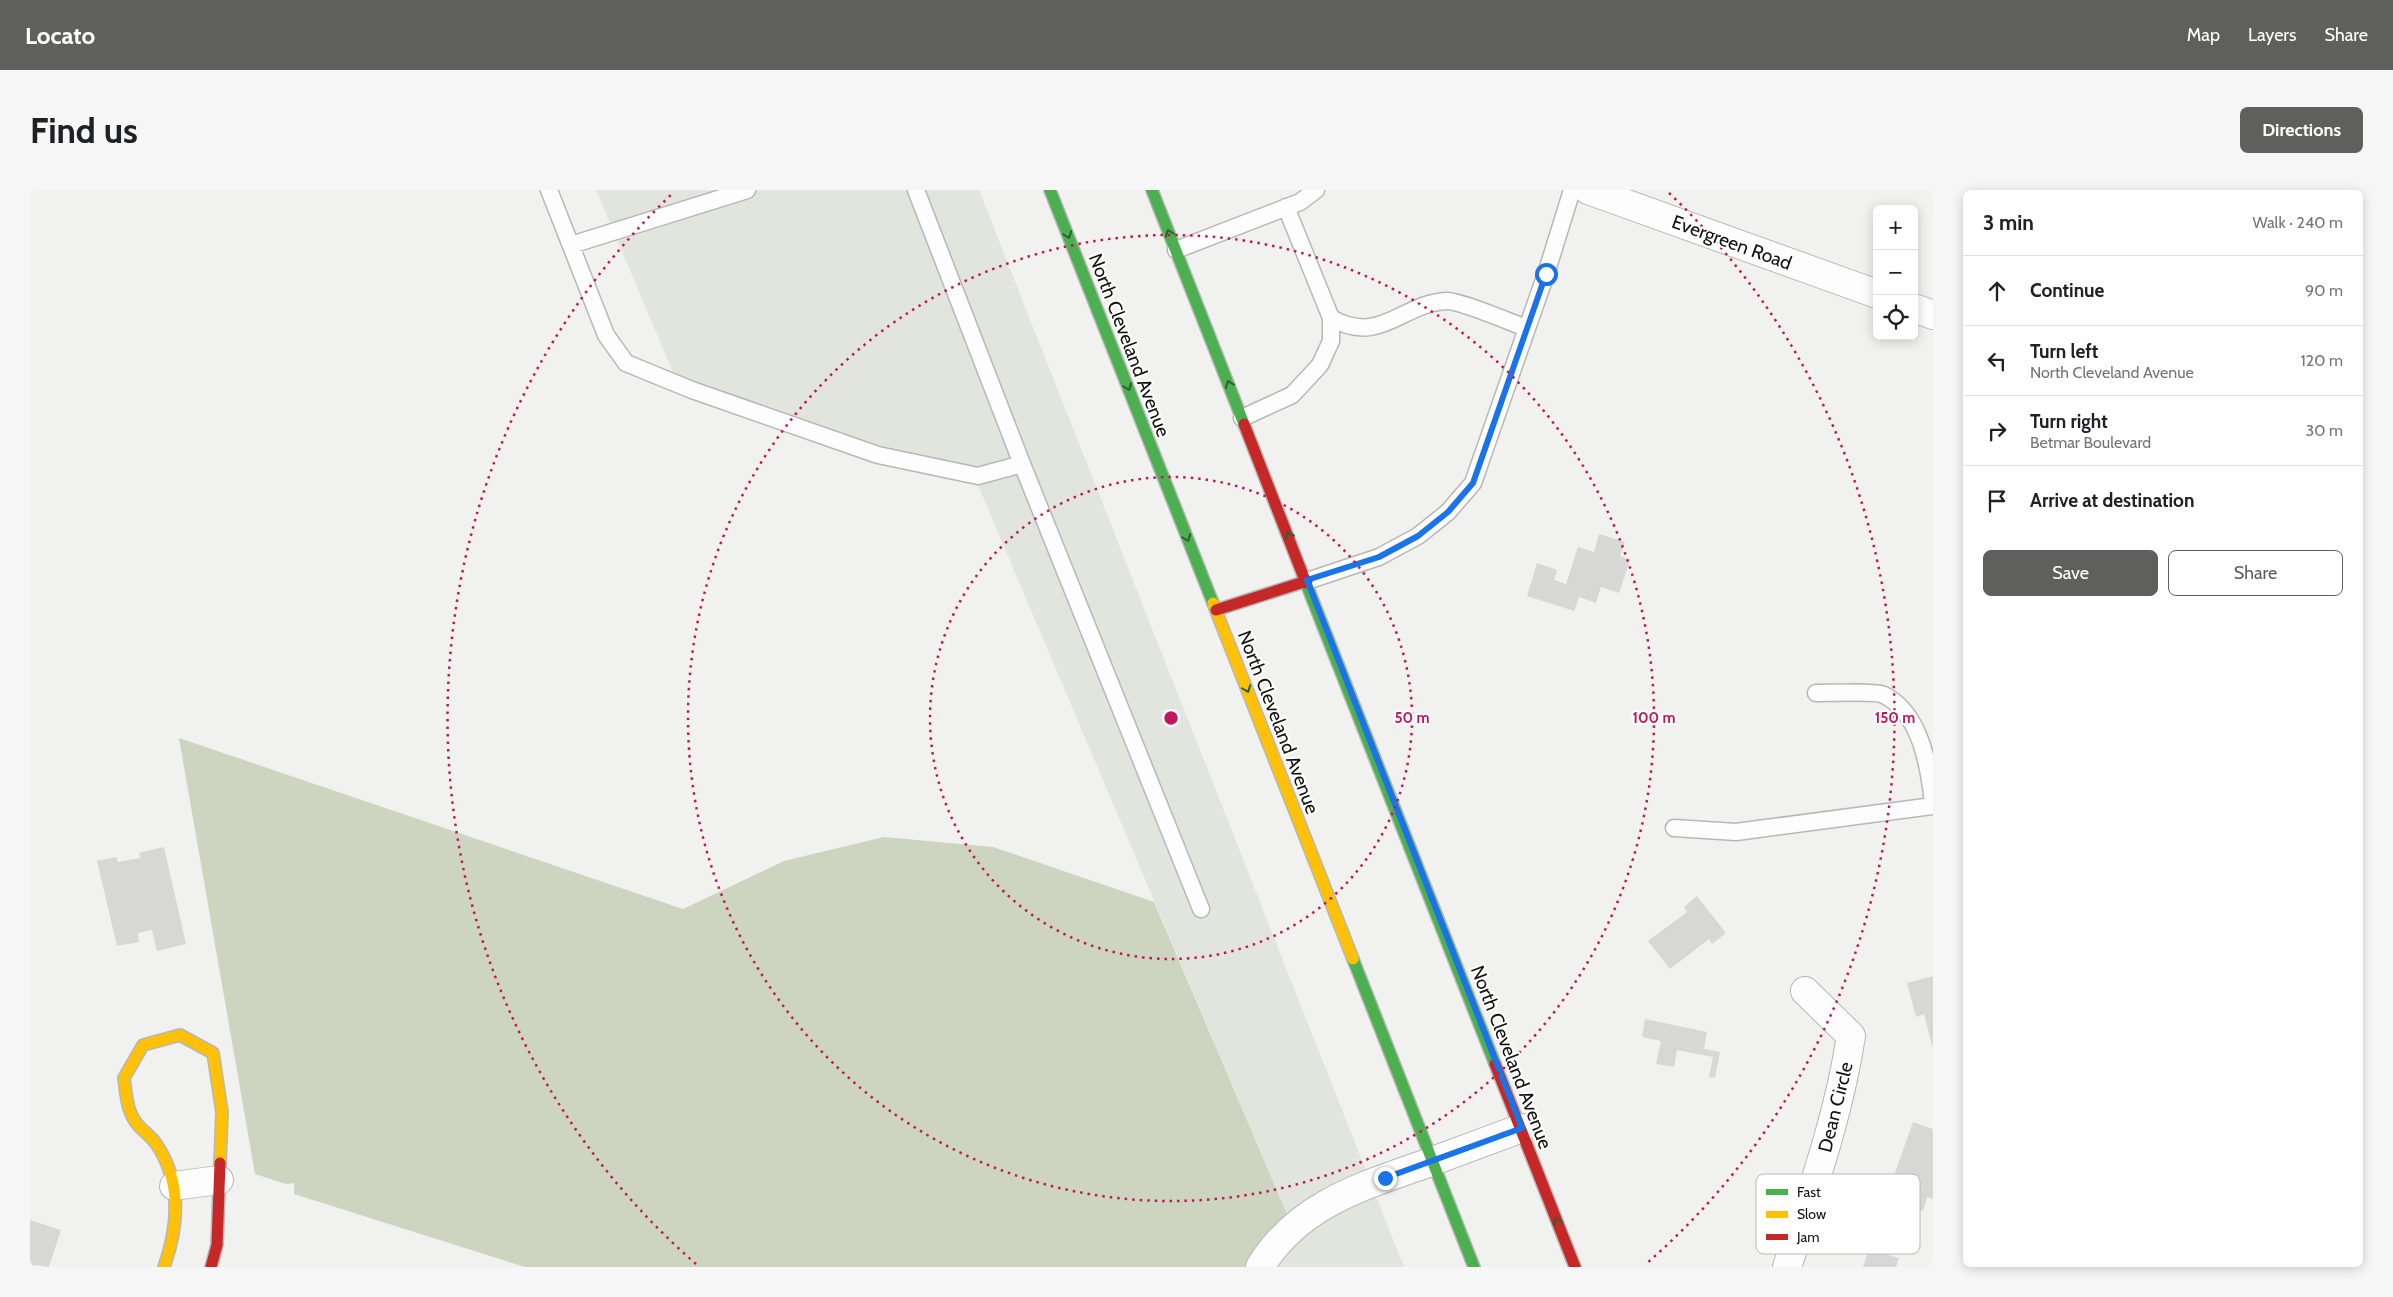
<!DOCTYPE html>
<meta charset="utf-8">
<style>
body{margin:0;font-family:Cabin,sans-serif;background:#f6f6f6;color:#202124}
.controls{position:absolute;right:15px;top:15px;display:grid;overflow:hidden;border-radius:8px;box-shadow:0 2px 12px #0003}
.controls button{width:45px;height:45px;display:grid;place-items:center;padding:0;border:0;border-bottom:1px solid #e0e0e0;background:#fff;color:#202124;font:25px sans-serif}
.stop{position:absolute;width:15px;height:15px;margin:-11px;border:4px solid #1a73e8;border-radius:50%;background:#fff}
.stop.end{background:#1a73e8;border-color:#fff;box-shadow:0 1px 5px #0008}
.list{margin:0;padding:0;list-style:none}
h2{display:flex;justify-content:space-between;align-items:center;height:65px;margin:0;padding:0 20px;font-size:21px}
h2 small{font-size:16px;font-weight:400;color:#757577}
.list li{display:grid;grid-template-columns:32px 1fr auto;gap:15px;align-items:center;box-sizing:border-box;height:70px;padding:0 20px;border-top:1px solid #e0e0e0}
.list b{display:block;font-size:19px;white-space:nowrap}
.list p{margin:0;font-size:16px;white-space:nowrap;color:#757577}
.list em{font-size:16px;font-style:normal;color:#757577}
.actions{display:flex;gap:10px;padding:15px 20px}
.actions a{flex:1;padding:11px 0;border:1px solid #5f605e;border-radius:8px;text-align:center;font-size:18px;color:#5f605e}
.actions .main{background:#5f605e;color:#fff}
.icon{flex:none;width:28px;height:28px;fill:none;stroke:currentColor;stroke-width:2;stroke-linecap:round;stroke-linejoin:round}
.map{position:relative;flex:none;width:1903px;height:1077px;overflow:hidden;border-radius:8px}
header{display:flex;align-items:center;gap:30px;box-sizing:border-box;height:70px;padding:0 25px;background:#5f605e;color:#fff}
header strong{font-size:24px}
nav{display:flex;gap:28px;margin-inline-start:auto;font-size:18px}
.intro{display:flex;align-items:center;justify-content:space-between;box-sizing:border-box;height:120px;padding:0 30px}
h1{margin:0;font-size:35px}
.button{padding:12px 22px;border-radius:8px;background:#5f605e;color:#fff;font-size:18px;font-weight:700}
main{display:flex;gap:30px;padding:0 30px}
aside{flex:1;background:#fff;border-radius:8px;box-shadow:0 2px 12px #0003}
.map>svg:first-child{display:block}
.built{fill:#e2e5dd}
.forest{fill:#cdd4bf}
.building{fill:#d7d8d6}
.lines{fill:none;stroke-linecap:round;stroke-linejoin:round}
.lane-casing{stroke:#b7b8b5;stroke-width:19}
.street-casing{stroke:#b7b8b5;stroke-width:30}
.fast-casing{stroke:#b7b8b5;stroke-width:14}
.slow-casing{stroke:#b7b8b5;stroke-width:14}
.jam-casing{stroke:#b7b8b5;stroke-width:14}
.lane{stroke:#fdfdfd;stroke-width:16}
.street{stroke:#fdfdfd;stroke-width:28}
.fast{stroke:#4caf50;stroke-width:11}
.slow{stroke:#ffc107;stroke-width:11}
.jam{stroke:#c62828;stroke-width:11}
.oneway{stroke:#2e6030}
.route{stroke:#1a73e8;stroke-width:6}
.ring{fill:none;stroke:#c2185b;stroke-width:2.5;stroke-dasharray:2.5 5}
.labels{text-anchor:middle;stroke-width:4;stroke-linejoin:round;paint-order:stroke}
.street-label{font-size:19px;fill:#111210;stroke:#fff}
.key{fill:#fff;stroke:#b8b8b7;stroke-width:1}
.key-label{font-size:14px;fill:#111210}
.centre{fill:#c2185b;stroke:#fff;stroke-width:2.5}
.ring-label{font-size:15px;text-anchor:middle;font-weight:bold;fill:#c2185b;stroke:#fff;stroke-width:4;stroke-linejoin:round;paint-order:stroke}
</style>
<header>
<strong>Locato</strong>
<nav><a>Map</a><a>Layers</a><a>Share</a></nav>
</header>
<div class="intro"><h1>Find us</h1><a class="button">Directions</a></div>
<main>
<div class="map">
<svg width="1903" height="1077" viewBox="0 0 1903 1077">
<rect width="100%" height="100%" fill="#f1f2ef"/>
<path class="built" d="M566,0H949L1374,1077H1236L1265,1043L944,286L647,192Z"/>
<path class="forest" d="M149,548L653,719L754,671L854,647L963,657L1124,712L1265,1043L1236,1077H495L264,1004V993L256,994L225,984Z"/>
<path class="building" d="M1569,344L1595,352L1590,366L1600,370L1589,403L1571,397L1566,413L1549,407L1544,421L1497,406L1507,373L1527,380L1524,390L1536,394L1548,357L1564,362Z
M134,657L156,754L127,761L122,740L108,743L109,752L87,756L67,671L86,667L88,672L110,668L109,663Z
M1667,706L1696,743L1682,754L1679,749L1640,779L1618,751L1657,722L1654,717Z
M1903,786V856H1902L1894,824L1886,827L1877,793Z
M1615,829L1677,842L1674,859L1690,862L1685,888L1679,887L1683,867L1647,860L1644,877L1626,874L1631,851L1612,847Z
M1883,932L1903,939V1009L1897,1007L1893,1021L1865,1011L1870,998L1861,994Z
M0,1030L31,1040L19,1077L6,1075L0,1077Z
M1839,1059L1869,1068L1866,1077H1833Z"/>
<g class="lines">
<defs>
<path id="lane" d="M519,0L576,145L596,173L662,200L848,265L948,286L992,274
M886,0L992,274L1171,719
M541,55L717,0
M1146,60L1270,12L1286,0
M1301,128C1351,156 1371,113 1417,111C1431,111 1480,132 1496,138
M1212,228L1262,205L1290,175L1301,151V128L1256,17
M1277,391L1349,367L1388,346L1418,322L1443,293L1516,84L1542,0
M1786,503C1798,503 1846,501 1854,505C1891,524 1899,576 1903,613
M1644,638L1706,642L1903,616"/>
<path id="street" d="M1558,0L1847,104
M1884,118L1903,125
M144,996L189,990
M1230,1077C1268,1015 1330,997 1395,974C1427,962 1459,950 1492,938
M1757,1077C1782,1001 1809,925 1821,846L1775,801"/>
<path id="fast" d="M1020,0L1183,413
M1122,0L1214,234
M1276,393L1465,874
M1323,769L1444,1077"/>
<path id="slow" d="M1183,413L1323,769
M134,1077C149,1035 152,993 127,955C122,947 114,942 108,935C97,923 96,904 94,888L113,855L150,845L183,863L192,922L190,973"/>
<path id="jam" d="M1214,234L1276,393
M1186,420L1277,391
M1465,874L1545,1077
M181,1077L187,1055L190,973"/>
</defs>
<use href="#lane" class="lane-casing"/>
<use href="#street" class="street-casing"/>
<use href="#fast" class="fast-casing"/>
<use href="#slow" class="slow-casing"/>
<use href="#jam" class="jam-casing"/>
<use href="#lane" class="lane"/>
<use href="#street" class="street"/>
<use href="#fast" class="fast"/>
<use href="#slow" class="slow"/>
<use href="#jam" class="jam"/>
</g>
<defs><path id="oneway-chevron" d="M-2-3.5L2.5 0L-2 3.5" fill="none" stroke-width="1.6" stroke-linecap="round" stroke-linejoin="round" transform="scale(1.25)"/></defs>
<g class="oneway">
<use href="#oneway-chevron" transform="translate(1139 43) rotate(-111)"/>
<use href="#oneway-chevron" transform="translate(1038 45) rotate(69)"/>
<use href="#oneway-chevron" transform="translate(1199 194) rotate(-112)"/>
<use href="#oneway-chevron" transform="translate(1098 197) rotate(69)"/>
<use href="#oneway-chevron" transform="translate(1259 345) rotate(-112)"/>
<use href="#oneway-chevron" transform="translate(1157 348) rotate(69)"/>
<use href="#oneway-chevron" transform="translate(1217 499) rotate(69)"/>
<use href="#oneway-chevron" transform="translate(1527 1031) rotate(-111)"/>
</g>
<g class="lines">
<path class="route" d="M1355,988L1492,938L1277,390L1349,367L1388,346L1418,322L1443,293L1516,84"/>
</g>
<g class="ring">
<circle cx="1141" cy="528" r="241"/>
<circle cx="1141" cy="528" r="483"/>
<path d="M666 1074A724 724 0 0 1 643 3M1639 3A724 724 0 0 1 1616 1074"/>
</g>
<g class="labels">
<g class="street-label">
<text transform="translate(1702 52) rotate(20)" y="7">Evergreen Road</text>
<text transform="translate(1100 155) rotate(69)" y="7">North Cleveland Avenue</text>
<text transform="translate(1249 532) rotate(69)" y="7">North Cleveland Avenue</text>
<text transform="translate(1482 867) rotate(69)" y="7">North Cleveland Avenue</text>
<text transform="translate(1805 917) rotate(-76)" y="7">Dean Circle</text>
</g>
</g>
<rect x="1726" y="984" width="164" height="80" rx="8" class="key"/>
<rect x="1736" y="999" width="22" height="6" fill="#4caf50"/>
<rect x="1736" y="1021" width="22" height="7" fill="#ffc107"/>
<rect x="1736" y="1044" width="22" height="6" fill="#c62828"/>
<g class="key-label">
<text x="1767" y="1007">Fast</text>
<text x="1767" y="1029">Slow</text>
<text x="1767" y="1052">Jam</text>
</g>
<circle cx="1141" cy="528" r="8" class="centre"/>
<g class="ring-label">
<text x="1382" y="533">50 m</text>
<text x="1624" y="533">100 m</text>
<text x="1865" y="533">150 m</text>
</g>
</svg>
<div class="controls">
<button>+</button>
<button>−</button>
<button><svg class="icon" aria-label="locate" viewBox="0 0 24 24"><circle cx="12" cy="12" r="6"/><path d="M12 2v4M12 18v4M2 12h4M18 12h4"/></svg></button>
</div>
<div class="stop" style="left:1516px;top:84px"></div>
<div class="stop end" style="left:1355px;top:988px"></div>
</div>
<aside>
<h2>3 min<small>Walk · 240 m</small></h2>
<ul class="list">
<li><svg class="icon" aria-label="ahead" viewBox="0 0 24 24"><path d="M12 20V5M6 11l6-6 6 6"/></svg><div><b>Continue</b></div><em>90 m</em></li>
<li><svg class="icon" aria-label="left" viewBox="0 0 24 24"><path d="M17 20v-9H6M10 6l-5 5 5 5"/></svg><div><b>Turn left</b><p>North Cleveland Avenue</p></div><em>120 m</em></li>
<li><svg class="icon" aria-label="right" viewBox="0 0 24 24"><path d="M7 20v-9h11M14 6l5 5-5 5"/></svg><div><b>Turn right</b><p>Betmar Boulevard</p></div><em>30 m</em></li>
<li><svg class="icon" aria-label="arrive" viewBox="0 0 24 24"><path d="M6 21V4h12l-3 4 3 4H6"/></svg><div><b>Arrive at destination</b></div></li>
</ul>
<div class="actions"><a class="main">Save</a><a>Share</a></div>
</aside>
</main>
